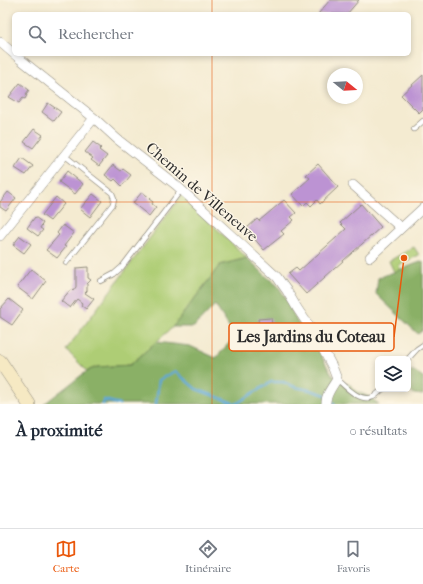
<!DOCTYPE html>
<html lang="fr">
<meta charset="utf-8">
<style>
body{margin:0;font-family:"IM FELL French Canon",serif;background:#f6f6f7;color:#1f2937}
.controls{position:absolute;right:12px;bottom:12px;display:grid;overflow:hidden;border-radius:6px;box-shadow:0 2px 6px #0003}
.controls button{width:36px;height:36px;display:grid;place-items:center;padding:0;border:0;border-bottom:1px solid #e0e1e3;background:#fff;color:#1f2937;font:20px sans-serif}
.compass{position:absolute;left:327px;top:68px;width:36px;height:36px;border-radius:50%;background:#fff;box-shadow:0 2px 6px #0003;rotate:108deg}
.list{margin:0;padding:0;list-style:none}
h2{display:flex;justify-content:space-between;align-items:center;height:52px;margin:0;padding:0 16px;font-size:17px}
h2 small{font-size:13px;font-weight:400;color:#747a83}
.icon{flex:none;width:22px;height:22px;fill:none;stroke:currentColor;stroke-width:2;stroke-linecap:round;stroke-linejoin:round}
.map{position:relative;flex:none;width:423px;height:404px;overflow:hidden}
.search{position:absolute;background:#fff;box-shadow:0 2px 6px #0003;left:12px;right:12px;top:12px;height:44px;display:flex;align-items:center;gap:10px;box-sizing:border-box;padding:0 14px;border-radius:6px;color:#747a83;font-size:15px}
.sheet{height:124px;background:#fff}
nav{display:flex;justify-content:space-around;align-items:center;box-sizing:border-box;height:56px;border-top:1px solid #e0e1e3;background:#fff;font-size:11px;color:#747a83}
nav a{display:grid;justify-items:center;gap:2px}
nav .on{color:#ea580c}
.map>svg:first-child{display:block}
.green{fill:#aecd75;stroke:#6c7c50}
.forest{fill:#8ab066;stroke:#5a6e48}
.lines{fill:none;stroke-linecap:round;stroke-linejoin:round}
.stream{stroke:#5ea8d5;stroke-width:2.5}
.building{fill:#bc93d3}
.lane-casing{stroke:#908b7e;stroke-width:6}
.street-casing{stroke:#908b7e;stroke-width:10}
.secondary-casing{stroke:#908b7e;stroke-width:14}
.lane{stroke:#fff;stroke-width:4.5}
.street{stroke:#fff;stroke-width:9}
.secondary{stroke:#f6e9c3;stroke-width:13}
.grid{fill:none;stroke:#e8590c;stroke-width:1;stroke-opacity:0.55}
.labels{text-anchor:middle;stroke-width:3;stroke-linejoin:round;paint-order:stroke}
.street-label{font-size:15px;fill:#2b2b2b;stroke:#fcf5e5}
.leader{fill:none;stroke:#e8590c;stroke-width:1.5}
.callout-dot{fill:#e8590c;stroke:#fcf5e5;stroke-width:1.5}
.callout{fill:#fcf5e5;stroke:#e8590c;stroke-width:1.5}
.callout-label{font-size:16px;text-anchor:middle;font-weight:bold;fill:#2b2b2b}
</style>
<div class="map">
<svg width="423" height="404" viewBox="0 0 423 404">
<rect width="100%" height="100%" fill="#fcf5e5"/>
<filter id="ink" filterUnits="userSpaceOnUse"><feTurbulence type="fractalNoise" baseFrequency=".025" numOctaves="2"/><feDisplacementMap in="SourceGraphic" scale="8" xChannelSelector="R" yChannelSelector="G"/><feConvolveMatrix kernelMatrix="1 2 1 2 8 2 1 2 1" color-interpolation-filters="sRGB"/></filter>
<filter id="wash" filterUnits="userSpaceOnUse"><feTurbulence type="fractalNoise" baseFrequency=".012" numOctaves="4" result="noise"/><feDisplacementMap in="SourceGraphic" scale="16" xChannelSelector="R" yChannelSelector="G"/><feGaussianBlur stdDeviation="0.9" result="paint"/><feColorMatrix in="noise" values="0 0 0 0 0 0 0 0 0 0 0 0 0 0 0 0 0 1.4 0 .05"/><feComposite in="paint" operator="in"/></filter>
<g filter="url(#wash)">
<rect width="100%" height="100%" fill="#f4ebd1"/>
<path class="green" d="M182,195L247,258L220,265L173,327L130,365L97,367L87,371L66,350Z
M414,247L419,255L399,265L401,271L395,274L389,261Z"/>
<path class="forest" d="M247,258L259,269L267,277L278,286L288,302L297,322L308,332L332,375L352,386L358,392L368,396L379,404H44L87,371L97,367L130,365L156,342L190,346L216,358L235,336L215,305L194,327H173L220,265Z
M423,261V330L418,334L376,294L378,278Z
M408,371H414L423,377V395L414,394L408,389Z"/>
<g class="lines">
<path class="stream" d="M329,398L334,404
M103,404L104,400L119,404
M156,404L159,380L175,371L196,389L236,404L271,382H283L295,387L310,390L326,395"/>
</g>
<g id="blocks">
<path class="building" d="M330,0H359L347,14H318Z
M423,75V109L419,113L401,95Z
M20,83L29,90L26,94L27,95L25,99L23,98L19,103L9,97Z
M48,103L61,112L54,121L42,112Z
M34,129L43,135L33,148L24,142Z
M93,142L101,148L99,150L107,156L99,166L91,160L93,158L85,152Z
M22,158L33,166L26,175L15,168Z
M318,164L338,187L320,204L317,200L311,206L307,202L303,206L292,194L310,178L306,175Z
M113,165L121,171L123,169L131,175L122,186L115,179L113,181L105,175Z
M67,171L83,184L75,194L59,182Z
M8,192L16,198L6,211L0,207V202Z
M142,192L150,198L149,199L153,202L152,204L156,207L149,216L133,203Z
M93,194L102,201L90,217L80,209Z
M56,197L64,204L50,221L42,215Z
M284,200L296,213L291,217L294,220L281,231L284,234L264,250L246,229L257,219L259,221Z
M361,204L381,227L306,294L288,274L296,268L299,271L346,229L340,223Z
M35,217L43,223L40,228L43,230L38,236L27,228Z
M63,225L74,233L64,246L66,247L57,258L46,250L59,235L57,233Z
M20,236L31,244L24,253L13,245Z
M88,267V278L91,280L87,284V291L85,293L94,299L86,309L81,305L82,303L77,299L70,308L61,301L71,289L73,291L76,287V268Z
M31,269L46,281L33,299L17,287Z
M9,299L23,310L12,325L0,317V309Z
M271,318L274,338L261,339L258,319Z"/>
</g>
</g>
<g filter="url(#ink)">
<use href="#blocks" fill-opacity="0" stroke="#908b7e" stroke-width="1"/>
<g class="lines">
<defs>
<path id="lane" d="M414,129L423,121
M64,155L112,193L114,198L113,204L66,263
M101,281L114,274L122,267L181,190
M408,359L417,349L423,345
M337,379C345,386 360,403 373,397C376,396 380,391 383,389"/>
<path id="street" d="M0,42L20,59L94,118L117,139L176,185L277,277L287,291L297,308L317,338L332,366L337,379C333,386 325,395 326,404
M353,185L401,228
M0,236L94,118
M370,257L423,208"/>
<path id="secondary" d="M0,361L29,404"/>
</defs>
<use href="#lane" class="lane-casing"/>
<use href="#street" class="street-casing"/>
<use href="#secondary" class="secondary-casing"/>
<use href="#lane" class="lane"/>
<use href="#street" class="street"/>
<use href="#secondary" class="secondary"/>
</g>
</g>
<path class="grid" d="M212,0V14M212,54V404M0,202H423"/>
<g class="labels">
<g class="street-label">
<text transform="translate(202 192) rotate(41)" y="5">Chemin de Villeneuve</text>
</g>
</g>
<path class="leader" d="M404 258L394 337"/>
<circle class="callout-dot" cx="404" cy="258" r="4"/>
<rect class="callout" x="229" y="323" width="165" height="28" rx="4"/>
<g class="callout-label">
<text x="311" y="342">Les Jardins du Coteau</text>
</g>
</svg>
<div class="controls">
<button><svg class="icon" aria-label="layers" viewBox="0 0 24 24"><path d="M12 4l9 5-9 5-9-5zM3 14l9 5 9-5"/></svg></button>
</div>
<svg class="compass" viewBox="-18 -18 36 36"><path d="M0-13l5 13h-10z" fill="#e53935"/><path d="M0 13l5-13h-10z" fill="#747a83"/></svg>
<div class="search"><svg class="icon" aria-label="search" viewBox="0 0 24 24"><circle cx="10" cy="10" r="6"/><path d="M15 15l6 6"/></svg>Rechercher</div>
</div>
<section class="sheet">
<h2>À proximité<small>0 résultats</small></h2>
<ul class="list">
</ul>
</section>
<nav>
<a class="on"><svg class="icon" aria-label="map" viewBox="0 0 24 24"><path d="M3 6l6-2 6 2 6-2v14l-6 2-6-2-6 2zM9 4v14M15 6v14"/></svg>Carte</a>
<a><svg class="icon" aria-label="directions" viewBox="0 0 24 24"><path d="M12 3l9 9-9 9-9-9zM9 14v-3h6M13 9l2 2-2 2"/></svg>Itinéraire</a>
<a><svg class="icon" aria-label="saved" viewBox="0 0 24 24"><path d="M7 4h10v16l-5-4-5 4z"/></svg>Favoris</a>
</nav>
